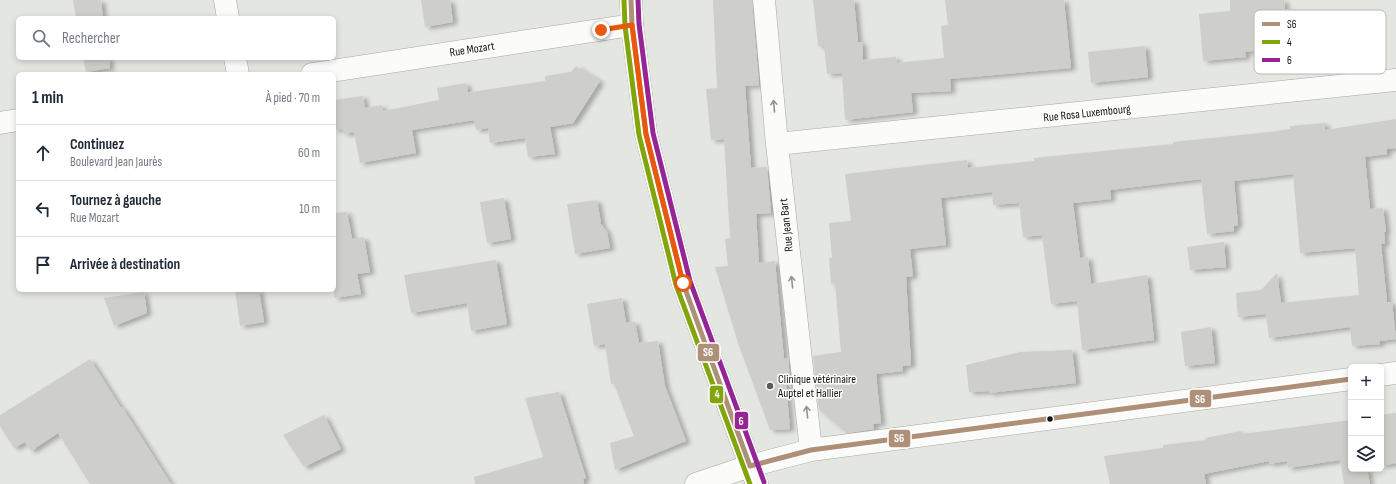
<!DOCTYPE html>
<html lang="fr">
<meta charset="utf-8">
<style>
body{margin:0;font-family:"Sofia Sans Condensed",sans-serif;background:#f2f2f3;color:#1f2937}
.controls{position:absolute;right:12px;bottom:12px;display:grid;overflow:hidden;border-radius:6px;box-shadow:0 2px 6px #0003}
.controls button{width:36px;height:36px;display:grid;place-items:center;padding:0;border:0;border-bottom:1px solid #e0e1e3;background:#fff;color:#1f2937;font:20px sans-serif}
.stop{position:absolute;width:12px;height:12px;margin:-9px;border:3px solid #ea580c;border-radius:50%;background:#fff}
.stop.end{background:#ea580c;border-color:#fff;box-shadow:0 1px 4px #0008}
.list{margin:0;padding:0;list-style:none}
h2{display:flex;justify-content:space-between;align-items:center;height:52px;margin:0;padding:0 16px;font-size:17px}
h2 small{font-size:13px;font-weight:400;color:#747a83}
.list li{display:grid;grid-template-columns:26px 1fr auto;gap:12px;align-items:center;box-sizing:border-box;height:56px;padding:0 16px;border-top:1px solid #e0e1e3}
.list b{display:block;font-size:15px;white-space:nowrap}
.list p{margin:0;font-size:13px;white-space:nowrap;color:#747a83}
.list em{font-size:13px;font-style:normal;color:#747a83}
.icon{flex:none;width:22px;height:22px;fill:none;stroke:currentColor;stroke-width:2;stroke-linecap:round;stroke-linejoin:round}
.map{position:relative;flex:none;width:1396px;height:484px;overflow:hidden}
.search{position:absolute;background:#fff;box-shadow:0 2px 6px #0003;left:16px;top:16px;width:320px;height:44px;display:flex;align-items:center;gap:10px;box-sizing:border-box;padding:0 14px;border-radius:6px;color:#747a83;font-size:15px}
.panel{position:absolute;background:#fff;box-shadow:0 2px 6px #0003;left:16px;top:72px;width:320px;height:220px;border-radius:6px}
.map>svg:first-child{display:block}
.building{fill:#cecfca;filter:url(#shadow)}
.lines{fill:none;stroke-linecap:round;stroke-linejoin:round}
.minor-casing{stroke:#a6a8a4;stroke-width:23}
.primary-casing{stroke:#a6a8a4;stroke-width:23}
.minor{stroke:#fbfbfa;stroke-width:22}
.primary{stroke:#fbfbfa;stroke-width:22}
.bus-1-casing{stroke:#fff;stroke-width:8}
.bus-2-casing{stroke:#fff;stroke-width:8}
.bus-3-casing{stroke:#fff;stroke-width:8}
.bus-1{stroke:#ae8f77;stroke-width:5}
.bus-2{stroke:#83a50c;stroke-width:5}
.bus-3{stroke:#952594;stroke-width:5}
.oneway{stroke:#929390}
.route{stroke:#ea580c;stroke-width:5}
.poi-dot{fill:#5b5d58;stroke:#fff;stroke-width:1.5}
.bus-dot{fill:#11130f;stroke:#fff;stroke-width:1.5}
.labels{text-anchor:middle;stroke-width:3;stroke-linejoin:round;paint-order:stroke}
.street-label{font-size:12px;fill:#11130f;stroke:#fff}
.poi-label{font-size:12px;fill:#11130f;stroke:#fff;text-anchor:start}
.key{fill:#fff;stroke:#b8b8b7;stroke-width:1}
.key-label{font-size:11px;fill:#11130f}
.line-badge{stroke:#fff;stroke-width:1.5}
.badge-label{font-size:11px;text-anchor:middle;font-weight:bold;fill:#fff}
</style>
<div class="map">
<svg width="1396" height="484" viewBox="0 0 1396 484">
<defs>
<filter id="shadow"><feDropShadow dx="4.5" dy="2.5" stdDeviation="2" flood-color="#0004"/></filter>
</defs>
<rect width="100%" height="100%" fill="#e4e6e1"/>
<path class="building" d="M73,0H101L103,18H76Z
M421,0H450L453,22L425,27Z
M713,0H752L759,85L745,86L751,168L767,167L771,213L756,214L759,263L775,261L784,359L788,358L791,388L786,383L790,429L770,430L738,343L715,267L728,266L725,239L730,238L724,139L711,140L706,89L717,88Z
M813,0H854L858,42H862L863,60L896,57L897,63L944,58L941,26L948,25L945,0H1064L1071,68L950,79L951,91L911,93L913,112L845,120L842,73L827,74L824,46H818Z
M1230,0H1284L1285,9H1292L1293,22L1336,17L1339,47L1290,52L1289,46L1245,52L1246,57L1203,61L1199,14L1230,11Z
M1145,46L1148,77L1091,83L1088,52Z
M83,58H109L110,68L86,72Z
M576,66L600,81L573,123L550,127L555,154L528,157L525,138L490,143L488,128L476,130L474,120L412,130L416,153L360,163L354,132L344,134L343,129L334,130V100L363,96L365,108L382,105L383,111L439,100L437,88L466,83L468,92H470L545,81V76L571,72Z
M1396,119V148L1387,149V154L1365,157L1370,209L1383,208L1386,232H1384L1385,244H1381L1387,302H1392L1396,339L1380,341V344L1352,346L1350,327L1269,338L1266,314L1238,317L1236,293L1261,290L1277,273L1281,303L1359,295L1355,248L1300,253L1293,174L1234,181L1238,225L1234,226V231L1207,234L1201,179L1110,190L1111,199L1073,203L1080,258L1088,257L1091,284L1147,275L1154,340L1082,350L1077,301L1051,304L1042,235L1023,237L1019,203L993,205L992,192L941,198L946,245L910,249L913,276L906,277L911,365L902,366L903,371L876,374L881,423L873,424L874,429L847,433L819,410L813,356L841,352L835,283L831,284L829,258H832L829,223L851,221L845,174L967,160L968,168L1034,161V158L1173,144V142L1270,132L1290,129V126L1325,123V130Z
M504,198L511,239L487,243L480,202Z
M597,200L601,224L607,232L610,248L575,254L567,204Z
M347,212L352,239L364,237L370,272L357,274L361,294L334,298V213Z
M1224,242L1226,267L1190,270L1187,247Z
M496,260L507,324L471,331L467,303L411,313L404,275Z
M235,290H259L264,322L240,326Z
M144,292L147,313L114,326L104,298Z
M622,298L626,323L635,322L639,343L658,341L665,386L686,441L615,470L610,443L634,436L614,384H611L605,344L594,346L587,304Z
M1211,327L1215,363L1185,366L1181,332Z
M1072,350L1076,383L989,393V391L969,392L966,365L1020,352Z
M90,359L121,408L122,407L171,484H90L58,433L31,451L25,442L14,448L0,426V415Z
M559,392L586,478L583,479L584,484H475L474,477L543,457L525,398Z
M1396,413V463L1381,466V415Z
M324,415L341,449L304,467L283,435Z
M1351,420V469H1367L1370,484H1344L1340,460L1288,468L1287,461L1269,464V461L1204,474L1206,484H1110L1104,456L1163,448V445L1206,440L1205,438L1241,431L1242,434Z"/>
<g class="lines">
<defs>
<path id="minor" d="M225,0L228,18
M764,0L777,144L811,450
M235,58L238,74
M312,74L632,25
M0,123L18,120
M777,144L1396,80
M1381,375L1396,373
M696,484L750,466L811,450L1351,379"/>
<path id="primary" d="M631,0L632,25L646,134L683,283L757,484"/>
</defs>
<use href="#minor" class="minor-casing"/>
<use href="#primary" class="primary-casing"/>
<use href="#minor" class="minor"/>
<use href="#primary" class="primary"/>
<defs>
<path id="bus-1" d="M631,0L632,25L646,134L683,283L750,466
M750,466L811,450L1351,379"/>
<path id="bus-2" d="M624,0L625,26L639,135L676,285L750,484"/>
<path id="bus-3" d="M638,0L639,24L653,133L690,281L764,482"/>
</defs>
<use href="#bus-1" class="bus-1-casing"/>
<use href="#bus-2" class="bus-2-casing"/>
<use href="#bus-3" class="bus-3-casing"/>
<use href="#bus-1" class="bus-1"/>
<use href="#bus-2" class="bus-2"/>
<use href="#bus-3" class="bus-3"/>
</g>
<defs><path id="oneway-shaft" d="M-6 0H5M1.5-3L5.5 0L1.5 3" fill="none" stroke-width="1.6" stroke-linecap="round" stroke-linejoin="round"/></defs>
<g class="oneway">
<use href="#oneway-shaft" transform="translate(774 106) rotate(-95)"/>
<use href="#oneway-shaft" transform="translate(792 282) rotate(-96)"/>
<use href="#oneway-shaft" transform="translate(807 412) rotate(-96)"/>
</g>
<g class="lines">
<path class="route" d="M601,30L632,25L646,134L683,283"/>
</g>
<circle class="poi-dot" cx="770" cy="386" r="4"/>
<circle class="bus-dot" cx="1050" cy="419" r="3.5"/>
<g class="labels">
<g class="street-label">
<text transform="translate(472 49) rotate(-9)" y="4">Rue Mozart</text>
<text transform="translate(1087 113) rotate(-6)" y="4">Rue Rosa Luxembourg</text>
<text transform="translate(786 225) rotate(-96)" y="4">Rue Jean Bart</text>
</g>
<g class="poi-label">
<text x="778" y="383">Clinique vétérinaire<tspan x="778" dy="14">Auptel et Hallier</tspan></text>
</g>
</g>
<rect x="1254" y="10" width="132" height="64" rx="6" class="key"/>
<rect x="1262" y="22" width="18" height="4" fill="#ae8f77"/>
<rect x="1262" y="40" width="18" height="4" fill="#83a50c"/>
<rect x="1262" y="58" width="18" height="4" fill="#952594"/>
<g class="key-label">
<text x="1287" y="28">S6</text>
<text x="1287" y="46">4</text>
<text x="1287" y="64">6</text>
</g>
<g class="line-badge">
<rect x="697" y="343" width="23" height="19" rx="4" fill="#ae8f77"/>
<rect x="709" y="385" width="15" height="19" rx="4" fill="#83a50c"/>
<rect x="1189" y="389" width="23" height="19" rx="4" fill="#ae8f77"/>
<rect x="734" y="411" width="15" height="19" rx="4" fill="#952594"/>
<rect x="888" y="429" width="23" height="19" rx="4" fill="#ae8f77"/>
</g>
<g class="badge-label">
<text x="708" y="356">S6</text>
<text x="717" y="398">4</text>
<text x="1200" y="403">S6</text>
<text x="741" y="425">6</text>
<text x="899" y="442">S6</text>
</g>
</svg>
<div class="controls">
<button>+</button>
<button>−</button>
<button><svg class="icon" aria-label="layers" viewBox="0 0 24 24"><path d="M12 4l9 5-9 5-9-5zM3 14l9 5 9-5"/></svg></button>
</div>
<div class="stop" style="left:683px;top:283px"></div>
<div class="stop end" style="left:601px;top:30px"></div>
<div class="search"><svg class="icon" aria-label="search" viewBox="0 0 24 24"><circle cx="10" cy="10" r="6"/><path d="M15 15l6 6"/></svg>Rechercher</div>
<section class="panel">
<h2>1 min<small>À pied · 70 m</small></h2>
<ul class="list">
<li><svg class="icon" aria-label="ahead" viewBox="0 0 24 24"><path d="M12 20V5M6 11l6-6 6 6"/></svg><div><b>Continuez</b><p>Boulevard Jean Jaurès</p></div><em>60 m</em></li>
<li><svg class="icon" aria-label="left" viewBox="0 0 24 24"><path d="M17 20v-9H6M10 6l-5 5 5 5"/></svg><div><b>Tournez à gauche</b><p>Rue Mozart</p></div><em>10 m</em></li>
<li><svg class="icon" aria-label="arrive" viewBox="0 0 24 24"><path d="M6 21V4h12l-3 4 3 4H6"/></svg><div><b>Arrivée à destination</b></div></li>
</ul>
</section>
</div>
